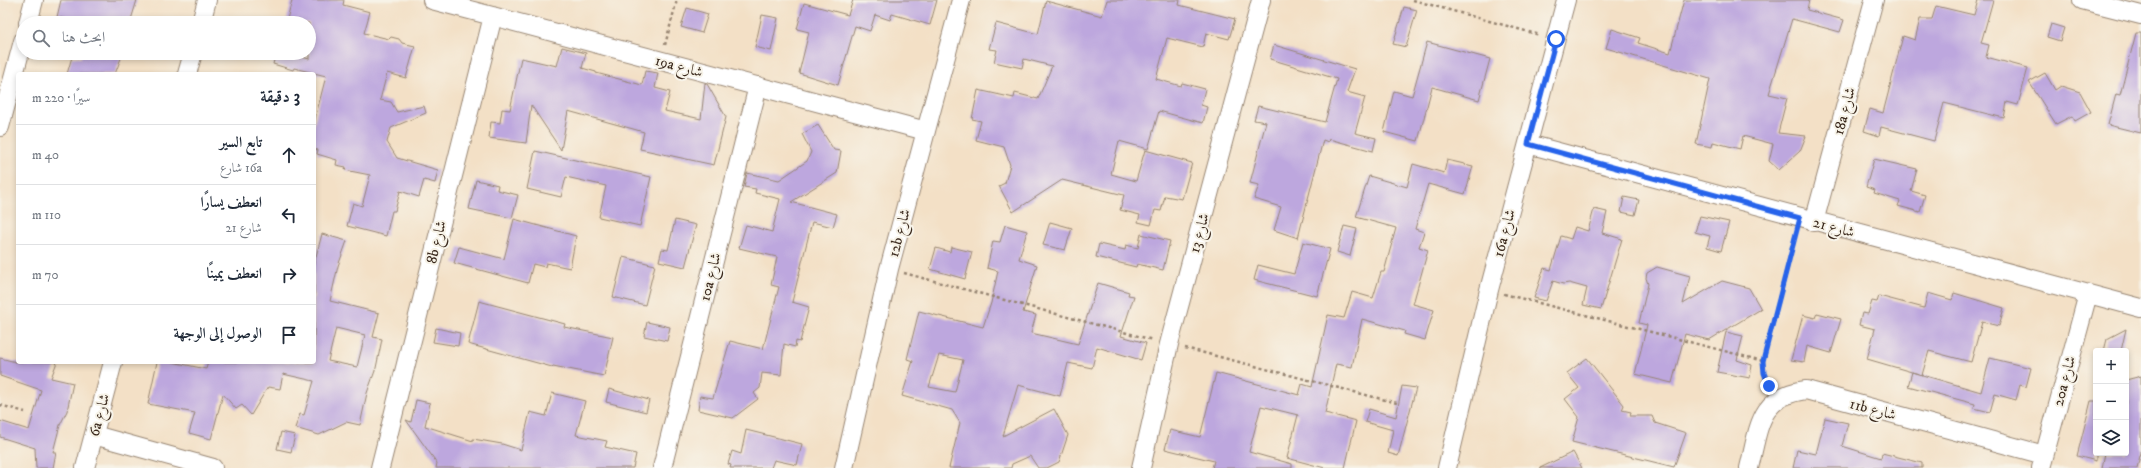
<!DOCTYPE html>
<html lang="ar">
<meta charset="utf-8">
<style>
body{margin:0;font-family:"IM FELL DW Pica",Amiri,serif;background:#f2f2f3;color:#1f2937;direction:rtl}
.controls{position:absolute;right:12px;bottom:12px;display:grid;overflow:hidden;border-radius:4px;box-shadow:0 2px 6px #0003}
.controls button{width:36px;height:36px;display:grid;place-items:center;padding:0;border:0;border-bottom:1px solid #e0e1e3;background:#fff;color:#1f2937;font:20px sans-serif}
.stop{position:absolute;width:12px;height:12px;margin:-9px;border:3px solid #2563eb;border-radius:50%;background:#fff}
.stop.end{background:#2563eb;border-color:#fff;box-shadow:0 1px 4px #0008}
.list{margin:0;padding:0;list-style:none}
h2{display:flex;justify-content:space-between;align-items:center;height:52px;margin:0;padding:0 16px;font-size:17px}
h2 small{font-size:13px;font-weight:400;color:#747a83}
.list li{display:grid;grid-template-columns:26px 1fr auto;gap:12px;align-items:center;box-sizing:border-box;height:60px;padding:0 16px;border-top:1px solid #e0e1e3}
.list b{display:block;font-size:15px;white-space:nowrap}
.list p{margin:0;font-size:13px;white-space:nowrap;color:#747a83}
.list em{font-size:13px;font-style:normal;color:#747a83}
.icon{flex:none;width:22px;height:22px;fill:none;stroke:currentColor;stroke-width:2;stroke-linecap:round;stroke-linejoin:round}
.map{position:relative;flex:none;width:2141px;height:468px;overflow:hidden;direction:ltr}
.search{position:absolute;background:#fff;box-shadow:0 2px 6px #0003;left:16px;top:16px;width:300px;height:44px;display:flex;align-items:center;gap:10px;box-sizing:border-box;padding:0 14px;border-radius:22px;color:#747a83;font-size:15px}
.panel{position:absolute;background:#fff;box-shadow:0 2px 6px #0003;left:16px;top:72px;width:300px;height:292px;border-radius:4px;direction:rtl}
.map>svg:first-child{display:block}
.building{fill:#bda7de;fill-rule:evenodd}
.lines{fill:none;stroke-linecap:round;stroke-linejoin:round}
.minor-casing{stroke:#978572;stroke-width:20}
.path{stroke:#978572;stroke-width:2.5;stroke-dasharray:3 3;stroke-linecap:butt}
.minor{stroke:#fff;stroke-width:18}
.route{stroke:#2563eb;stroke-width:5}
.labels{text-anchor:middle;stroke-width:4;stroke-linejoin:round;paint-order:stroke}
.street-label{font-size:15px;fill:#3b2a1e;stroke:#f7f3e8}
</style>
<div class="map">
<svg width="2141" height="468" viewBox="0 0 2141 468">
<rect width="100%" height="100%" fill="#f7f3e8"/>
<filter id="ink" filterUnits="userSpaceOnUse"><feTurbulence type="fractalNoise" baseFrequency=".025" numOctaves="2"/><feDisplacementMap in="SourceGraphic" scale="8" xChannelSelector="R" yChannelSelector="G"/><feConvolveMatrix kernelMatrix="1 2 1 2 8 2 1 2 1" color-interpolation-filters="sRGB"/></filter>
<filter id="wash" filterUnits="userSpaceOnUse"><feTurbulence type="fractalNoise" baseFrequency=".012" numOctaves="4" result="noise"/><feDisplacementMap in="SourceGraphic" scale="16" xChannelSelector="R" yChannelSelector="G"/><feGaussianBlur stdDeviation="0.9" result="paint"/><feColorMatrix in="noise" values="0 0 0 0 0 0 0 0 0 0 0 0 0 0 0 0 0 1.4 0 .05"/><feComposite in="paint" operator="in"/></filter>
<g filter="url(#wash)">
<rect width="100%" height="100%" fill="#f3e0c6"/>
<g id="blocks">
<path class="building" d="M61,0H137L130,23H87L57,17Z
M292,0H344L343,5L370,12L364,33L389,39L391,37L399,39L402,43L415,46L406,78L387,73L380,100L391,102L397,112L424,106L426,113L391,128L387,142L397,158L438,170L435,183L424,180L419,197L400,191L395,211H392L386,236L347,226L353,203L362,206L370,175L345,170L346,167L336,165L337,160L317,154L318,150L314,149V123L326,76L294,68L293,70L273,64L276,53H289L309,59V23H286Z
M853,0H937L930,25L892,14L890,20L875,15L870,31L855,26L838,85L799,73L809,32L797,29L804,3L848,15Z
M1107,0H1180L1179,5L1235,19L1229,39L1206,33L1203,47L1167,38L1156,79L1181,86L1182,83L1205,89L1201,105L1207,107L1203,123L1159,111L1148,149L1119,141L1111,174L1136,181L1145,150L1192,163L1182,199L1165,196L1161,211L1155,210L1151,225L1138,222L1140,215L1120,210L1124,195L1062,180L1013,212L999,186L1005,183L1010,165L1004,147L976,140L981,121L972,119L978,90L1014,98L1015,93L1038,99L1052,66L1024,59L1022,68L994,62L997,50L989,49L996,23L1038,34L1046,1L1102,16Z
M1684,0H1809L1807,10L1844,20L1840,32L1792,19L1769,94L1787,98L1778,133L1806,136L1800,151L1779,170L1769,161L1773,144L1743,136L1740,149L1713,142L1712,147L1696,144L1710,79L1606,48L1612,29L1640,38L1638,43L1670,53Z
M1978,0H1993L1981,43L1989,45L1986,57L2028,68L2018,105L2007,102L2004,118L1944,103L1934,141L1881,127L1879,136L1864,131L1870,109L1883,113L1903,36L1915,40L1920,19H1932L1936,6L1974,15Z
M1404,7L1417,10L1406,47L1393,44Z
M687,8L708,14L702,33L681,27Z
M762,15L778,18L771,51L755,47Z
M2051,24L2064,28L2060,41L2047,37Z
M2136,33H2141V133L2108,125L2116,94L2120,95Z
M1427,42L1490,59L1479,100L1432,87L1418,141L1384,132L1394,91L1412,96Z
M1274,45L1355,69L1347,92L1365,97L1355,133L1376,138L1373,151L1329,139L1328,142L1323,140L1298,238L1274,230L1281,207L1254,199L1259,185L1250,183L1266,122L1254,120L1258,106L1325,122L1337,79L1270,59Z
M562,47L586,53L582,68L596,72V73L642,85L645,71L658,73L655,88L670,92L665,111L701,119L705,83L707,84L726,117L714,165L640,149L644,132L568,111L561,150L531,105L526,143L489,138L491,122L500,123L502,109L510,110L521,58L557,66Z
M82,53H123L115,74H67L72,57L81,58Z
M2045,73L2055,90L2061,86L2080,92L2091,112L2075,121L2072,116L2056,124L2029,82Z
M818,125L834,150L841,151L837,173L791,202L837,214L833,227L812,222L792,302L809,307L800,342L796,341L795,347L784,344L781,375L762,373L760,388L754,393L758,399L733,418L698,410L700,396L713,398L730,341L763,349L779,287L771,285L777,257L739,248L746,225L772,232L780,199L755,193L756,189L744,187L747,173L779,180L807,161L811,152L802,134Z
M535,151L651,177L640,226L599,217L606,186L566,177L561,197L527,189Z
M1874,159L1917,169L1911,191L1925,195L1920,212L1898,206L1900,201L1874,193L1875,190L1866,187Z
M1447,160L1473,166L1465,194L1428,184L1415,229L1424,232L1419,247L1428,250L1413,304L1434,310L1425,340L1404,334L1405,331L1362,319L1352,367L1336,364L1325,413L1356,421L1345,468H1325L1287,458L1298,415L1261,406L1249,452L1292,464V468H1212L1214,461L1165,449L1170,430L1200,437L1216,373L1299,395L1302,384L1312,387L1328,315L1344,318L1352,292L1373,298L1381,272H1384L1396,228L1356,217L1369,176L1407,187L1413,164L1444,173Z
M476,180L498,185L497,190L518,195L512,218L469,209Z
M1624,197L1639,200L1635,215L1621,212Z
M1594,209L1607,212L1602,233L1622,239L1601,309L1583,305L1587,288L1569,283L1563,284L1553,281L1546,301L1534,298L1544,268L1551,270L1561,236L1571,239L1575,227L1588,231Z
M1700,216L1729,222L1721,251L1707,247L1710,236L1695,232Z
M514,219L576,236L570,268L546,263L545,267L533,264L528,283L454,263L459,247L504,259Z
M675,220L696,225L685,267L659,261L662,249L668,250Z
M1050,222L1072,228L1065,250L1043,245Z
M1005,225L1027,231L1019,259L1037,265L1023,312L1036,315L1031,333L1078,344L1098,283L1129,292L1128,295L1134,296L1121,336L1146,343L1141,360L1097,347L1092,368L1068,363L1060,396L1018,385L1003,436L1054,409L1068,435L1059,462L1047,468H1038L1030,456L1012,464L1011,468H949L960,423L952,410L902,396L913,361L907,359L919,311L983,327L991,303L998,271L987,268L993,241L1000,242ZM939,355L963,360L955,392L929,387Z
M1344,226L1357,229L1350,256L1337,252Z
M322,234L347,241L338,266L330,301L379,313L373,337L382,339L376,368L367,393L360,425L346,422L319,435L295,428L300,414L304,415L314,381L283,374L280,389L268,387L251,415L242,405L236,409L223,394L211,439L189,433L195,413L148,404L157,362H172L206,369L208,362H314V264ZM336,328L365,335L357,367L328,361Z
M1141,234L1170,241L1163,270L1137,264L1136,267L1096,257L1099,244L1125,250L1126,245L1138,248Z
M1303,242L1330,249L1317,296L1254,280L1258,265L1294,274Z
M951,247L972,252L965,279L930,269L936,248L950,252Z
M623,257L655,265L645,305L613,297Z
M1657,267L1690,276L1683,304L1722,281L1749,288L1761,309L1709,340L1685,334L1672,383L1635,374L1647,325L1639,323L1648,284L1646,278L1647,273Z
M1928,293L1952,300L1954,293L2004,308L1999,326L1982,322L1971,362L1929,351L1922,375L1867,359L1875,329L1859,325L1862,313L1868,314L1872,301L1877,302L1879,296L1924,308Z
M479,301L565,324L564,327L613,337L604,376L553,366L552,367L468,344Z
M1817,313L1841,319L1831,353L1807,346L1804,362L1791,360L1803,315L1815,318Z
M647,322L670,327L667,341L644,336Z
M436,328L460,333L458,346L433,342Z
M2126,329L2121,351H2104L2107,339Z
M1726,332L1743,336L1737,360L1752,365L1750,378L1717,372Z
M0,358L16,362H57L51,378L73,383L67,411L60,425L53,452H56L53,468H36L35,448L0,437V421L29,430L41,390L0,376Z
M1587,358L1624,405L1622,410L1631,412L1630,416H1652L1655,423L1686,433L1674,467L1572,442L1579,417L1565,399L1579,388L1567,373Z
M1990,358L2031,368L2026,387L2020,385L2016,400L1995,394L1990,412L1974,408L1975,404L1908,386L1912,372L1981,392Z
M2141,376V452L2137,468H2102L2105,453H2126V380Z
M1402,386L1416,388L1398,456L1388,453L1393,430L1365,422L1369,409L1396,417Z
M609,389L649,400L646,412L606,402Z
M552,393L585,401L576,435L607,441L605,447L636,454L633,468H436L437,463L406,420L411,422L416,400L430,403L425,426L473,441V439L502,444L521,450L530,412L546,416Z
M2091,401H2096V461L2077,456Z
M1825,418L1848,423L1842,446L1881,458L1882,453L1922,463V468H1793L1797,450L1816,454Z
M746,430L802,444L797,465L774,460L771,468H730L731,465L728,464L732,451L741,454Z
M281,432L295,435L291,452L277,449Z
M1573,452L1582,468H1540Z"/>
</g>
</g>
<g filter="url(#ink)">
<use href="#blocks" fill-opacity="0" stroke="#978572" stroke-width="1"/>
<g class="lines">
<defs>
<path id="minor" d="M432,0L926,131
M2082,0L2141,15
M28,23L34,0
M201,23L207,0
M187,74L193,53
M0,127L23,41
M1528,144L2141,308
M1814,222L1874,0
M94,435L213,468
M85,468L113,362
M380,468L493,16
M662,468L758,86
M844,468L889,269L961,0
M1141,468L1169,344L1261,0
M1447,468L1489,290L1566,0
M1749,468C1759,429 1758,396 1806,390L2044,455
M2041,468L2088,294"/>
</defs>
<use href="#minor" class="minor-casing"/>
<path class="path" d="M1413,0L1540,35
M665,45L677,0
M904,273L1153,340
M1504,294L1763,361
M1185,348L1397,403
M1769,385L1764,373L1763,361L1796,233
M0,405L25,412"/>
<use href="#minor" class="minor"/>
</g>
</g>
<g class="lines" filter="url(#ink)">
<path class="route" d="M1556,39L1528,144L1800,218L1763,361L1764,373L1769,386"/>
</g>
<g class="labels">
<g class="street-label">
<text transform="translate(679 66) rotate(15)" y="5">19a شارع</text>
<text transform="translate(1844 111) rotate(-75)" y="5">18a شارع</text>
<text transform="translate(1834 227) rotate(15)" y="5">شارع 21</text>
<text transform="translate(899 233) rotate(-75)" y="5">12b شارع</text>
<text transform="translate(1199 233) rotate(-75)" y="5">شارع 13</text>
<text transform="translate(1504 233) rotate(-75)" y="5">16a شارع</text>
<text transform="translate(436 242) rotate(-76)" y="5">8b شارع</text>
<text transform="translate(710 277) rotate(-76)" y="5">10a شارع</text>
<text transform="translate(2064 381) rotate(-75)" y="5">20a شارع</text>
<text transform="translate(1873 409) rotate(15)" y="5">11b شارع</text>
<text transform="translate(99 415) rotate(-75)" y="5">6a شارع</text>
</g>
</g>
</svg>
<div class="controls">
<button>+</button>
<button>−</button>
<button><svg class="icon" aria-label="layers" viewBox="0 0 24 24"><path d="M12 4l9 5-9 5-9-5zM3 14l9 5 9-5"/></svg></button>
</div>
<div class="stop" style="left:1556px;top:39px"></div>
<div class="stop end" style="left:1769px;top:386px"></div>
<div class="search"><svg class="icon" aria-label="search" viewBox="0 0 24 24"><circle cx="10" cy="10" r="6"/><path d="M15 15l6 6"/></svg>ابحث هنا</div>
<section class="panel">
<h2>3 دقيقة<small>سيرًا · 220 m</small></h2>
<ul class="list">
<li><svg class="icon" aria-label="ahead" viewBox="0 0 24 24"><path d="M12 20V5M6 11l6-6 6 6"/></svg><div><b>تابع السير</b><p>16a شارع</p></div><em>40 m</em></li>
<li><svg class="icon" aria-label="left" viewBox="0 0 24 24"><path d="M17 20v-9H6M10 6l-5 5 5 5"/></svg><div><b>انعطف يسارًا</b><p>شارع 21</p></div><em>110 m</em></li>
<li><svg class="icon" aria-label="right" viewBox="0 0 24 24"><path d="M7 20v-9h11M14 6l5 5-5 5"/></svg><div><b>انعطف يمينًا</b></div><em>70 m</em></li>
<li><svg class="icon" aria-label="arrive" viewBox="0 0 24 24"><path d="M6 21V4h12l-3 4 3 4H6"/></svg><div><b>الوصول إلى الوجهة</b></div></li>
</ul>
</section>
</div>
